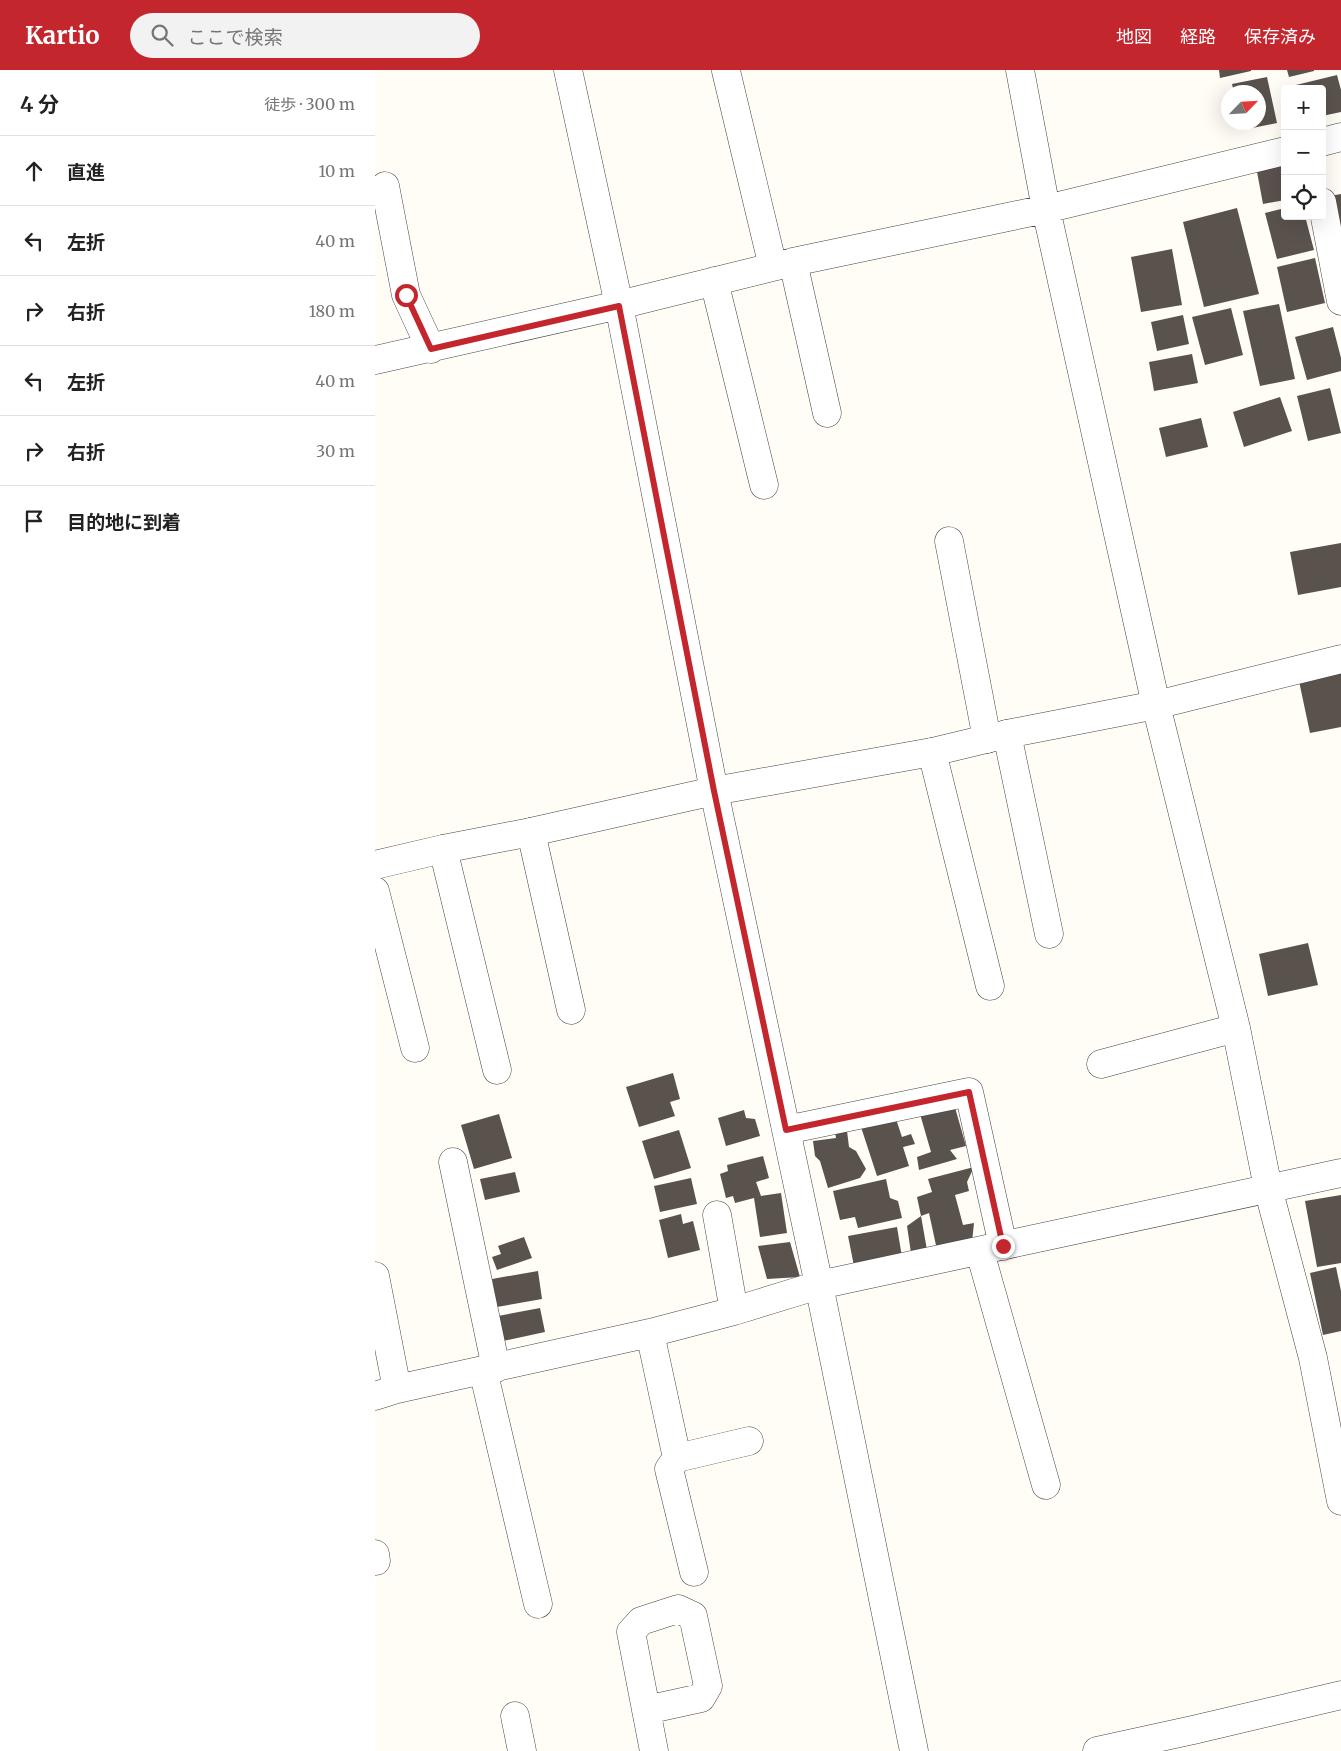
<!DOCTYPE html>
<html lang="ja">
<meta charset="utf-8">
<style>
body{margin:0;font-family:Merriweather,"Noto Sans JP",serif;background:#f2f2f2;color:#222}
.controls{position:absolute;right:15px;top:15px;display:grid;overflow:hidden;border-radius:5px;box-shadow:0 5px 20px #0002}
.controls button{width:45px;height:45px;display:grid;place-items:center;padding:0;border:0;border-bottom:1px solid #e0e0e0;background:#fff;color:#222;font:25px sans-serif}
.compass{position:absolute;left:846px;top:15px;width:45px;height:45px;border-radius:50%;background:#fff;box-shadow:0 5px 20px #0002;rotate:65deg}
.stop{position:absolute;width:15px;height:15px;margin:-11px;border:4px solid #c4262e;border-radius:50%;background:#fff}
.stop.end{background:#c4262e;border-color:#fff;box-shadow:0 1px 5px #0008}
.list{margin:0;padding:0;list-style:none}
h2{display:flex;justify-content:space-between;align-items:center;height:65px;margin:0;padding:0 20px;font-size:21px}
h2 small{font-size:16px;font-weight:400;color:#767676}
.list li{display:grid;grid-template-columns:32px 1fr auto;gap:15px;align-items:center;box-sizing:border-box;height:70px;padding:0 20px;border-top:1px solid #e0e0e0}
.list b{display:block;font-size:19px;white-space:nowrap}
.list em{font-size:16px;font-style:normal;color:#767676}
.icon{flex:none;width:28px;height:28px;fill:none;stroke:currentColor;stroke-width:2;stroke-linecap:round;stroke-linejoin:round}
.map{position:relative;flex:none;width:966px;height:1681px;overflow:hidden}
header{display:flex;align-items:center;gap:30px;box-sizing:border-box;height:70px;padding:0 25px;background:#c4262e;color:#fff}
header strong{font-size:24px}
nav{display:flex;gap:28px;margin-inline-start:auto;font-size:18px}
.search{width:350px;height:45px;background:#f2f2f2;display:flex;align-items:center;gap:12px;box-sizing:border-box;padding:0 18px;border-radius:28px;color:#767676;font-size:19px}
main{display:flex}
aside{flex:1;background:#fff}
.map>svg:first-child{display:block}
.building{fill:#5a524d}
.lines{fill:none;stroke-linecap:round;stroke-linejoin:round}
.minor-casing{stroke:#444;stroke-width:29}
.tertiary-casing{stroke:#444;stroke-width:29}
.minor{stroke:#fff;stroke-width:28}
.tertiary{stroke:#fff;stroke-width:28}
.route{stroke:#c4262e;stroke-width:6}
</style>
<header>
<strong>Kartio</strong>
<div class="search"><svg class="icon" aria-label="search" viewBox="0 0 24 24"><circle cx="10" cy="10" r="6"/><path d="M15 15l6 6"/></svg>ここで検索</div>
<nav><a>地図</a><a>経路</a><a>保存済み</a></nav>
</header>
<main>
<aside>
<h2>4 分<small>徒歩 · 300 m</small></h2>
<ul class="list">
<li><svg class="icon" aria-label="ahead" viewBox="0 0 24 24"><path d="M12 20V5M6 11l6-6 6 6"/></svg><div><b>直進</b></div><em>10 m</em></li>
<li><svg class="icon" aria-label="left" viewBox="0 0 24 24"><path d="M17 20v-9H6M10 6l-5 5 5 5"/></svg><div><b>左折</b></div><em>40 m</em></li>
<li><svg class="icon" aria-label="right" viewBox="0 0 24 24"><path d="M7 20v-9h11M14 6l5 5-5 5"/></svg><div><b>右折</b></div><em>180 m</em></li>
<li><svg class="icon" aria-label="left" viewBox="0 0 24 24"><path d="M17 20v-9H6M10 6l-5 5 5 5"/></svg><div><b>左折</b></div><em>40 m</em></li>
<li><svg class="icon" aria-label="right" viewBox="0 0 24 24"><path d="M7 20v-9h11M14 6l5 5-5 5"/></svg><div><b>右折</b></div><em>30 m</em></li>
<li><svg class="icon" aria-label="arrive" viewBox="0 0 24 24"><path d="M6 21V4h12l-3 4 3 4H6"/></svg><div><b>目的地に到着</b></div></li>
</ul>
</aside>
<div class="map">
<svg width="966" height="1681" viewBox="0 0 966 1681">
<rect width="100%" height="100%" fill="#fffdf5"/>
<path class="building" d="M844,0H876V1L845,8Z
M912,0H939V1L914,7Z
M962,5L966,20V42L947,46V19H921V15Z
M892,7L902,53L867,60L865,52H884V22H859L857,14Z
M910,86V130L888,134L880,91Z
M966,124V172L955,126Z
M862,138L884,224L829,237L808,152Z
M910,138V146H930L939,180L902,189L890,143Z
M797,179L807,235L766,242L756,187Z
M940,188L950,233L912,242L902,197Z
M904,234L920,309L885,316L868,241Z
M856,238L868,285L830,295L817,247Z
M808,245L814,274L782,281L776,252Z
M958,257L966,288V301L932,310L920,267Z
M817,284L823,313L779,321L774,292Z
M955,318L966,363L933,371L922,326Z
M905,327L917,361L869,377L858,342Z
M826,348L833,377L791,387L784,358Z
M966,473V517L923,525L915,482Z
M966,603V657L935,663L924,611Z
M933,873L943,915L893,926L884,884Z
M298,1003L305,1029L295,1032L300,1046L264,1057L251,1017Z
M579,1034L591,1076L575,1080L582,1089L544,1100L542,1087L556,1082L545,1044Z
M369,1040L371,1048L380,1049L385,1066L351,1076L343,1048Z
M124,1044L137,1088L99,1099L86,1055Z
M520,1046L527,1067L536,1064L540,1074L528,1077L534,1096L502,1106L486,1057Z
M304,1060L316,1098L279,1109L267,1071Z
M472,1061L474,1077L481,1081L491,1099L485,1108L453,1118L445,1091L440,1086L438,1071L461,1068L460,1062Z
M388,1086L394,1108L381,1112L386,1126L406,1123L412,1163L385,1167L379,1128L360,1133L358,1126L351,1128L345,1104L353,1101L352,1095Z
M599,1097L592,1112L594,1121L580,1125L588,1155L599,1153L597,1172L562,1180L554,1143L546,1146L542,1127L557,1122L553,1109Z
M140,1102L145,1122L110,1130L105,1109Z
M316,1108L322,1134L285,1142L279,1116Z
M511,1109L515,1128L523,1131L527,1148L483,1158L480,1147L465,1150L458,1121Z
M966,1125V1193L942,1197L930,1131Z
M306,1144L308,1154L318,1151L325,1180L293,1188L284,1150Z
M546,1146L552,1180L536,1183L532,1156Z
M522,1157L527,1187L479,1196L473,1166Z
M149,1167L157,1188L122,1200L117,1187L126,1184L123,1176Z
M415,1172L425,1207L392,1209L383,1176Z
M961,1197L966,1221V1261L948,1265L935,1203Z
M163,1201L167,1229L122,1237L117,1209Z
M165,1238L170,1262L128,1271L123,1246Z"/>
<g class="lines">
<defs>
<path id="minor" d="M193,0L244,235L339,721L444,1215L539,1681
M645,0L671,139L781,635L861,958L893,1118L938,1288L966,1431
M351,1L398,197
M947,72L966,67
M10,116L31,225L56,279
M947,132L966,231
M418,192L452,343
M339,211L389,415
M0,290L244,235L418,192L671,139L910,81
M574,471L612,669
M632,664L674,864
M557,682L615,916
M156,762L196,940
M68,779L122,1000
M0,821L40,978
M726,994L861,958
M411,1060L594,1022L628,1176
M78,1092L121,1298
M342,1145L359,1241
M605,1182L671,1415
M0,1206L22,1319
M275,1263L302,1388
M108,1300L163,1534
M0,1326L22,1319L275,1263L359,1241L444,1215L966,1103
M0,1484L1,1491
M319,1502L294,1399L302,1388L374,1371
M271,1640L326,1628L333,1616L318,1546L303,1539L266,1551L256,1562L279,1681
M140,1646L147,1681
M722,1681L818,1660L966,1625"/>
<path id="tertiary" d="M0,795L68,779L156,762L339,721L557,682L632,664L781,635L966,589"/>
</defs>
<use href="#minor" class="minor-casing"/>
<use href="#tertiary" class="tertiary-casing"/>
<use href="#minor" class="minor"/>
<use href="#tertiary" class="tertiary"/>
</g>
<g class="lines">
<path class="route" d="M31,225L56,279L244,236L339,721L411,1060L594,1022L628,1176"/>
</g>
</svg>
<div class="controls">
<button>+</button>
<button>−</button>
<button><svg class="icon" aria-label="locate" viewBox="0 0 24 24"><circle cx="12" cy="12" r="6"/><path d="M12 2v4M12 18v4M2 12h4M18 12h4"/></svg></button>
</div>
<svg class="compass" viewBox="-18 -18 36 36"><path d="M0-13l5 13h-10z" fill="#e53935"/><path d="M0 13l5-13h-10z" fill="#767676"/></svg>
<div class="stop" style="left:31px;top:225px"></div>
<div class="stop end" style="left:628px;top:1176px"></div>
</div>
</main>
